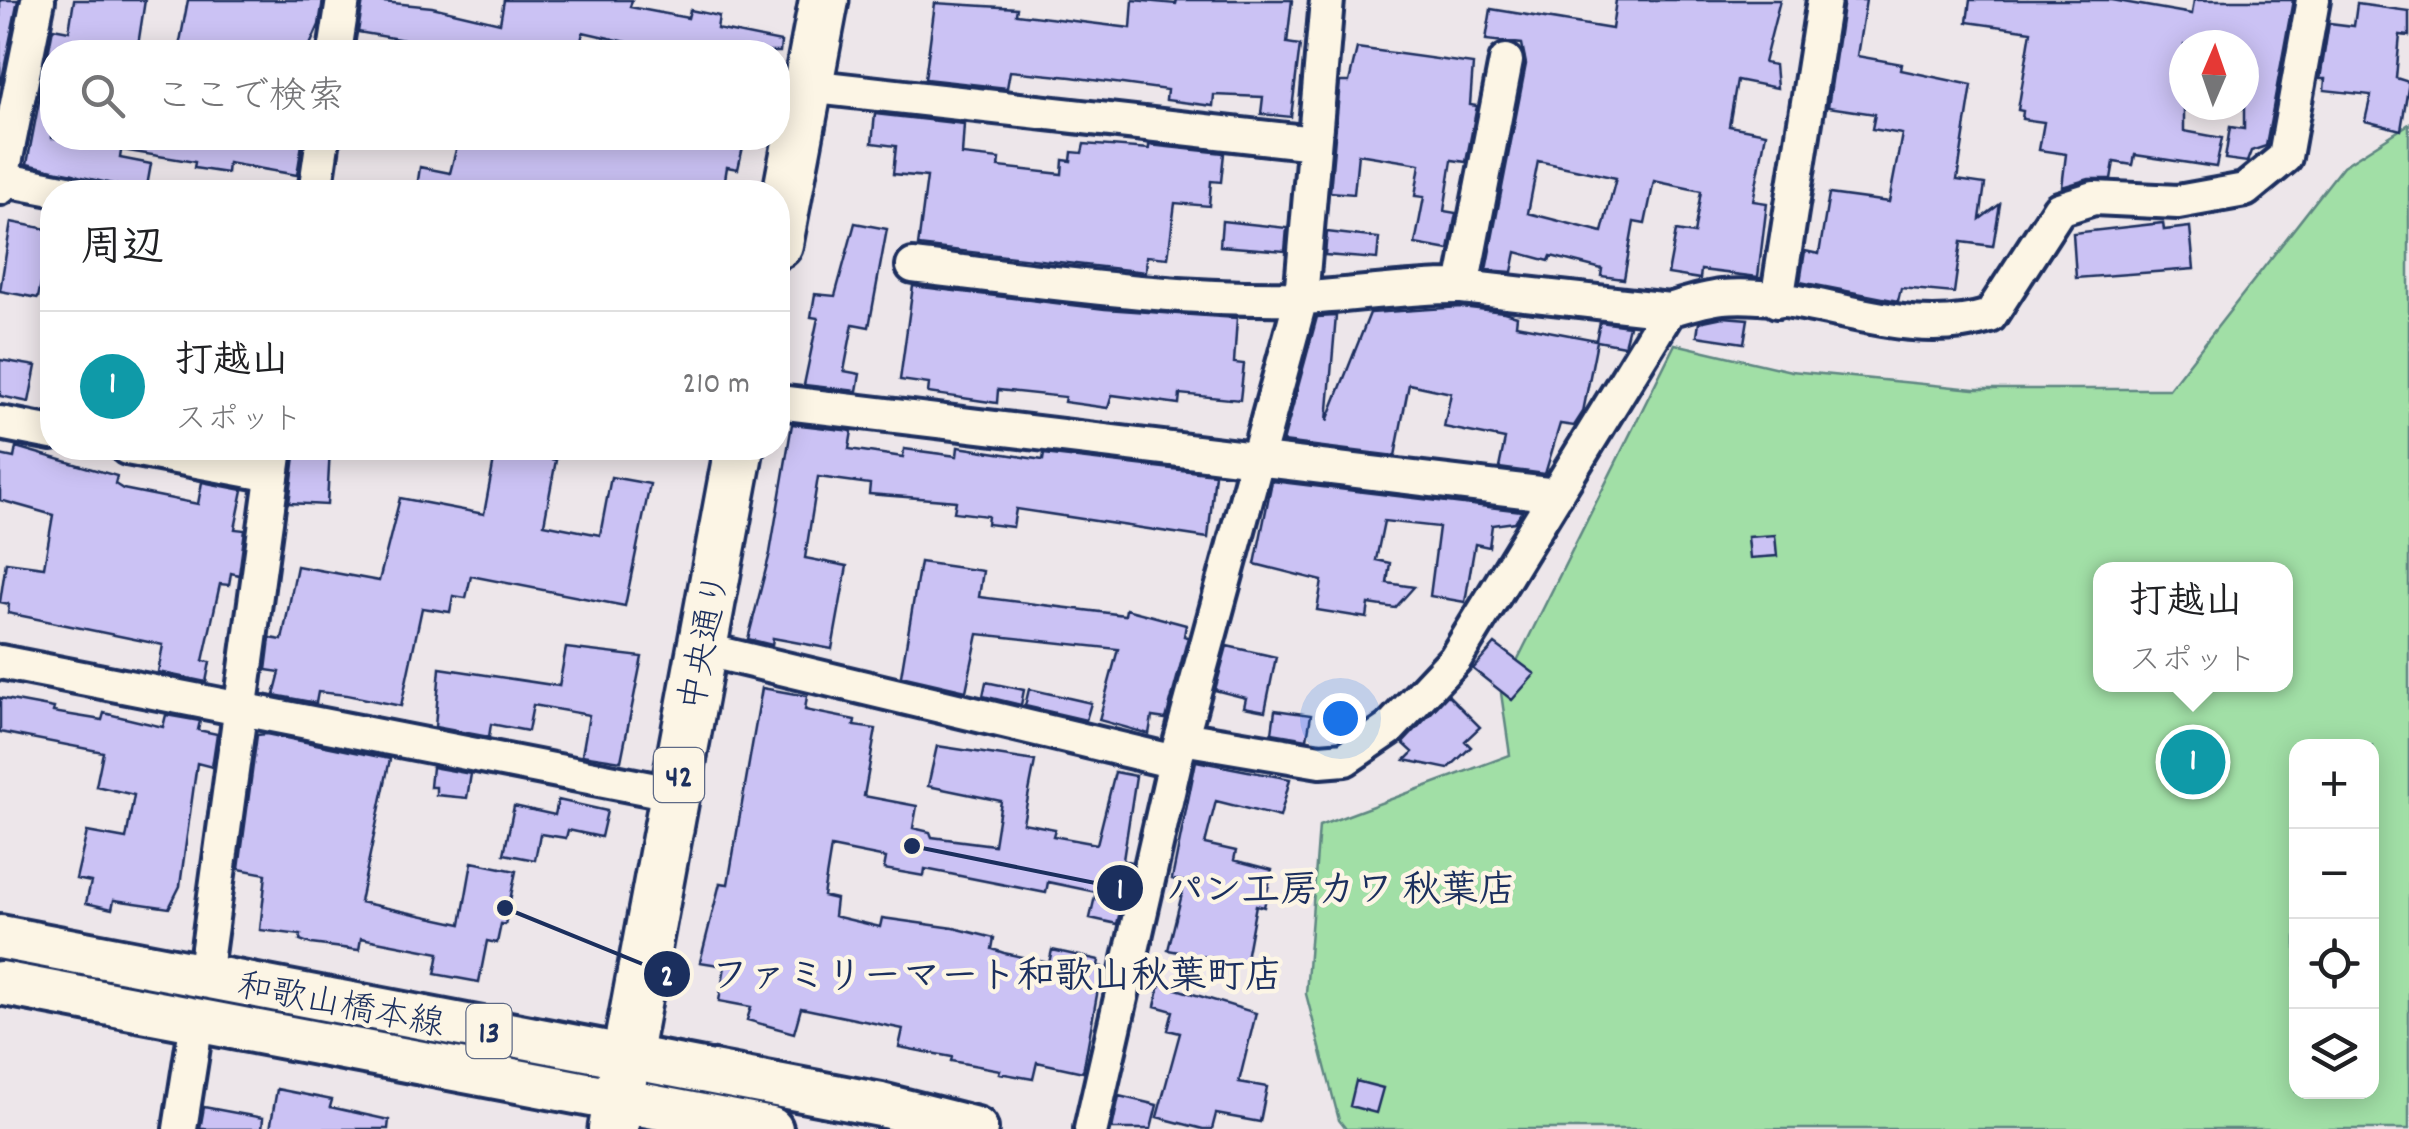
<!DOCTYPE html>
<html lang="ja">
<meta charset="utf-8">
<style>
body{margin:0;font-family:Dekko,"Klee One",sans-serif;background:#f2f2f2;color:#202124}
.controls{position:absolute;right:30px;bottom:30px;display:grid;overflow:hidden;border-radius:20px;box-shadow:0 5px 25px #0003}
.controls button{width:90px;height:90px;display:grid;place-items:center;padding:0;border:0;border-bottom:2px solid #e0e0e0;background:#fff;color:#202124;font:50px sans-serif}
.compass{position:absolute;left:2169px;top:30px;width:90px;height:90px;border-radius:50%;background:#fff;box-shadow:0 5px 25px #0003;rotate:2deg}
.you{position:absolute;left:1340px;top:718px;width:35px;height:35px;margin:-25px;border:8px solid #fff;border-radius:50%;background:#1a73e8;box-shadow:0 0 0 15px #1a73e833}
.badge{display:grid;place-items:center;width:65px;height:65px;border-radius:50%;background:#d1495b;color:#fff;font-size:32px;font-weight:700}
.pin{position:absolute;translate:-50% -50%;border:5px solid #fff;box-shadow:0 2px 10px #0006}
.popup{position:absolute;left:2093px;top:562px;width:200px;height:130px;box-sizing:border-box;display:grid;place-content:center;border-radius:20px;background:#fff;filter:drop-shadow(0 2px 8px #0005);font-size:32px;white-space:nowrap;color:#757577}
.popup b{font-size:38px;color:#202124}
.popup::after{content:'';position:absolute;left:50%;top:100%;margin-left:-20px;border:20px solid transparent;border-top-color:#fff}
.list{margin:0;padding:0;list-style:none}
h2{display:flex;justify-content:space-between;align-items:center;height:130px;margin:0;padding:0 40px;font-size:42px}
h2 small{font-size:32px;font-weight:400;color:#757577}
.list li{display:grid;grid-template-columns:65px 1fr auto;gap:30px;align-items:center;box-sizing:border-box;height:150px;padding:0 40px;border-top:2px solid #e0e0e0}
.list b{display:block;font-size:38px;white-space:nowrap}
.list p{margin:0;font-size:32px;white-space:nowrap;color:#757577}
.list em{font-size:32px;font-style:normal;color:#757577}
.icon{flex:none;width:55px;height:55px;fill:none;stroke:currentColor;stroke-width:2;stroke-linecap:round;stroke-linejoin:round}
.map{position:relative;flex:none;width:2409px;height:1129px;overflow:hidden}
.search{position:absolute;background:#fff;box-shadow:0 5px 25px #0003;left:40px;top:40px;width:750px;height:110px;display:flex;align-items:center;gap:25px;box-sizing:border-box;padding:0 35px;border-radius:40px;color:#757577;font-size:38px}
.panel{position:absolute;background:#fff;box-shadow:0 5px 25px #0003;left:40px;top:180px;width:750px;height:280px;border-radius:40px}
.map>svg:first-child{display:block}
.green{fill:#a1dfa6;stroke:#5e8782;stroke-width:2.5;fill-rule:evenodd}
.building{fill:#cbc2f4;stroke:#1b2f5e;stroke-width:2.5;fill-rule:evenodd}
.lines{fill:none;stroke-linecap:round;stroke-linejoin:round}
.minor-casing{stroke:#1b2f5e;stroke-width:40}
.major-casing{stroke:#1b2f5e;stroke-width:50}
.highway-casing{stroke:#1b2f5e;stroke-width:55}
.minor{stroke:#fcf5e5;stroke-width:32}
.major{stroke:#fcf5e5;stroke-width:42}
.highway{stroke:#fcf5e5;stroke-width:48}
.labels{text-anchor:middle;stroke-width:9;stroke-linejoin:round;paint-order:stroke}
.shield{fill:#fcf5e5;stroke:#5e6a86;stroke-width:2.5}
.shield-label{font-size:32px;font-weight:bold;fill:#1b2f5e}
.street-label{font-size:35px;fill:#1b2f5e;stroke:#fcf5e5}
.leader{fill:none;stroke:#1b2f5e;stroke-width:4}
.callout-dot{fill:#1b2f5e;stroke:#fcf5e5;stroke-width:4}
.mark-label{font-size:30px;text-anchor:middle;font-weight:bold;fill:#fff}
.callout-label{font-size:38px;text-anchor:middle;font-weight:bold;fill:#1b2f5e;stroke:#fcf5e5;stroke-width:9;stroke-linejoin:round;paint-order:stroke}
</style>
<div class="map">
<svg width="2409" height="1129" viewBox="0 0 2409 1129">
<rect width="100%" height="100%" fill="#ede6ea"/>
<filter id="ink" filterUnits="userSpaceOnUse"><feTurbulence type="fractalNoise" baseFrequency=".01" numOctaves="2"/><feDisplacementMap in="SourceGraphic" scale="20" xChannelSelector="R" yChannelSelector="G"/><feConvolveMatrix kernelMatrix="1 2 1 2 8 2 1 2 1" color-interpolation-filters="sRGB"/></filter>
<g filter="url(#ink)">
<path class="green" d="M2409,124V1129H1346L1339,1120L1306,994L1319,826L1510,755L1501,693L1675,344L1791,371L1974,389H2169L2343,166ZM2100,570H2286V684H2100ZM2296,746H2372V1092H2296Z"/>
<path class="building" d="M0,0H18L1,84H0Z
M74,0H145L137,52H52V138H303L297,175L228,163L227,173L194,168L195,162L122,150L123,138L120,158L151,164L146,192L27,164L53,28L69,31Z
M188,0H323L319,25L307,52H178Z
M363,0L432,7L500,23L504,0H632L630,7L688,18L690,10L719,16L717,29L781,42L780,52H629L631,43L583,32L579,52H443L421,47L422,43L358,32Z
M1133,0L1176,4L1177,0H1292L1287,43L1300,45L1291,117L1261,114L1263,97L1214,95L1213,106L1166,100L1167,90L1071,77L1010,71L1007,88L925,79L935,3L1017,8L1016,14L1131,28Z
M1616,0H1780L1764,63L1775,65L1777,88L1737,80L1729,126L1766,133L1753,201L1767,203L1758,277L1701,270L1700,279L1668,274L1676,231L1694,234L1701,191L1654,181L1645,224L1634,222L1624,279L1601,276L1602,269L1551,256L1549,261L1516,252L1512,272L1486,270L1526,64L1522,44L1486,40L1491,9L1612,29ZM1538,161L1616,178L1602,232L1528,213Z
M1844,0H1866L1857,56L1902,64L1901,70L1972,85L1957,180L1985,184L1980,219L2000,204L1993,246L1961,242L1954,293L1901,288L1898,301L1800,282L1805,251L1819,254L1829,194L1889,202L1902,134L1872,129L1875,114L1828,107Z
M1970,0H2112L2192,14L2194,0H2293L2266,146L2251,151L2247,162L2225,159L2230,127L2244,129V45H2184V131L2222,138L2216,167L2135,155L2133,165L2114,162L2111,179H2089L2062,187L2066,154L2039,150L2044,122L2022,119L2023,111L2018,110L2031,31L1967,22Z
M2357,4L2409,11V36L2400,35L2396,78L2409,82L2401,130L2365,121L2371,95L2324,90L2325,79H2320L2329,23L2354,26Z
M1357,48L1473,64L1470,105L1477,106L1466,162L1452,160L1444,211L1456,213L1449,250L1415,244L1424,197L1415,196L1420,164L1358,154L1354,194L1330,192L1340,82H1349Z
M875,114L964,124L962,155L1000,159L999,167L1062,174L1063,160L1071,161L1072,152L1082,153L1084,144L1149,149V145L1224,153L1221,182L1211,181L1209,206L1175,203L1168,258L1147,256L1146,272L918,246L927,177L893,174L896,146L872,143Z
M459,138H692L743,147L738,169L727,167L723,192L684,188L683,192H420L417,187L420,167L450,173Z
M1222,221L1287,228L1285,251L1220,246Z
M11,222L52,230V280L42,278L38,298L0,291Z
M855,223L887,229L869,327L853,324L844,371L860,374L857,391L804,385L818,318L811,317L815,294L835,296Z
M2163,223L2164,230L2190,227L2194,269L2076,278L2073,233Z
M1327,232L1379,238L1377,259L1325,255Z
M913,286L1105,309L1237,318L1234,363L1244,364L1240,400L1180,394L1179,404L1112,395L1108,408L1064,402L1065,397L998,390L997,403L928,393L929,384L900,380Z
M1461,307L1504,312L1517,316L1516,325L1596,340L1600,322L1629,326L1624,346L1597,341L1583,412L1574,426L1560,424L1545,474L1499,468L1505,439L1444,427L1451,393L1409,384L1395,456L1283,442L1317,317L1336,316L1327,421L1370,313Z
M1723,317L1748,319L1744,343L1697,336L1699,322Z
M0,360L36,366L29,402L0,396Z
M792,424L852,431L849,449L903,457L904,449L957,456L958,447L1043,460L1044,454L1215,474L1208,538L1016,509L1013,527L987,524L988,516L954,512L956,501L869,494L870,484L818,477L805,558L847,566L832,649L773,638L772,645L748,639L770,553Z
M16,447L117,476L115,484L123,489L198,504L202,482L243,490L235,529L245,530L239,575L231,573L229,585L220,584L203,661L210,662L206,682L158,672L163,645L8,613L9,604L0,602L6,562L44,567L53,515L0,500V455L14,458Z
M296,448H330L327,505L289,503Z
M496,449L556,460L544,524L600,535L611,477L650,484L625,606L471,576L466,598L453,596L450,612L422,608L401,706L347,695L318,692L316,703L274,695L280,672L266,670L270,638L282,640L297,566L379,581L400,498L484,514Z
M1272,481L1522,511L1515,522L1492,525L1489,547L1475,544L1465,602L1430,596L1439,527L1384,521L1376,560L1390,563L1387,583L1414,587L1395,608L1369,604L1367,618L1317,610L1322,581L1255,564Z
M1775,535L1777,556L1750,558L1748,537Z
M920,562L983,571L979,597L1125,615L1126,609L1186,625L1184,636L1188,637L1166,719L1152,717L1149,734L1099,720L1118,649L978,634L966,691L901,676Z
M1495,644L1535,674L1512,700L1473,669Z
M1227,646L1276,657L1265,711L1244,707L1246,698L1215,690Z
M566,648L642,657L621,761L582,755L589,715L533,705L528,731L491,724L489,737L435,727L440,668L559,686Z
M986,682L1024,690L1021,705L983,696Z
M762,688L807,696L805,710L855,720L854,726L876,729L864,796L917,806L913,828L930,832L932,837L994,845L1001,801L928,786L937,746L1035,761L1023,823L1055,829L1053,836L1097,844L1115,772L1136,776L1123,860L1132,862L1117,924L1090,918L1096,892L1048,882L1046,893L925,869L924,876L884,869L886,858L831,847L823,896L836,899L834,916L880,927L882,918L954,928L994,938L992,949L1004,953L1049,963L1052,950L1099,960L1098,966L1102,967L1083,1072L1037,1062L1033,1079L999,1073L1000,1070L951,1061L952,1057L899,1047L903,1029L801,1008L794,1033L747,1020L751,1007L719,1001L725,966L700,962L720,883L728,884Z
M1029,689L1091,703L1086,720L1025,706Z
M1448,695L1480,727L1465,741L1471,747L1448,769L1405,760L1413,752L1403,743Z
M0,698L54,708L53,712L102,720L104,713L163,727L166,715L200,721L198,730L217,734L212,767L197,763L180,886L169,908L114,900L112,909L86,903L91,882L76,879L87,832L126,839L134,795L96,786L103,752L0,732Z
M1275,710L1311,715L1307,739L1272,733Z
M266,734L390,759L360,902L461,924L472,862L516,871L505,925L501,924L497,943L487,941L479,982L435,974L439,953L361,938L359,950L311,944L300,940L301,935L260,930L266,874L239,869L257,735Z
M1196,761L1290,779L1280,817L1216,801L1205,844L1236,851L1234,860L1272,870L1264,907L1256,905L1245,964L1168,950L1185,882L1172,879Z
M432,767L471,774L467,798L436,795V787H430Z
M558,800L607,811L601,837L568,830L566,838L540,834L535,860L504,854L514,806L555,815Z
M1160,984L1256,1013L1239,1082L1267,1087L1260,1122L1216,1114L1212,1129H1203L1157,1117L1180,1033L1168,1030L1173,1011L1155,1006Z
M1356,1081L1383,1088L1376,1113L1350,1106Z
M277,1089L332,1100L330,1107L389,1120L388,1129H270Z
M1119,1096L1157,1105L1151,1129H1112Z
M204,1107L263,1118L262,1129H200Z"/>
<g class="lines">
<defs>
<path id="minor" d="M335,52L343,0
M1506,61L1462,287L1669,310
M807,86L1314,143
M0,179L68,192
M0,188L38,0
M315,192L323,138
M913,266C1041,281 1172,301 1302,298C1355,296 1408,286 1462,287
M1777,301L1824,0
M778,402L1556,495
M0,423L52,433
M127,448L272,475
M702,649L1175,762
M0,662L676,794
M1182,738L1320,761L1345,759L1389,729L1455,659L1669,310C1686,305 1704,299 1722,297C1813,289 1898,344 1990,316L2059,209L2094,198L2178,202L2245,190L2285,157L2313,0
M204,977L276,448
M180,1129L197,1021
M1091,1129L1175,762L1301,298L1327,0"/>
<path id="major" d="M0,937L881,1105L976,1129
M0,983L771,1129"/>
<path id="highway" d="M778,244L824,0
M613,1129L739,448"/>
</defs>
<use href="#minor" class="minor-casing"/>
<use href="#major" class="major-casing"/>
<use href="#highway" class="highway-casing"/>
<use href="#minor" class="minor"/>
<use href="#major" class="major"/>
<use href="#highway" class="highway"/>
</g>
</g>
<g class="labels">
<g class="shield">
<rect x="654" y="748" width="50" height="54" rx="8"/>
<rect x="466.5" y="1004" width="45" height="54" rx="8"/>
</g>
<g class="shield-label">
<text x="679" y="786">42</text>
<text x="489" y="1042">13</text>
</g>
<g class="street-label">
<text transform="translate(703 641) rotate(-79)" y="12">中央通り</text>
<text transform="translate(341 1003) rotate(11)" y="12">和歌山橋本線</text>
</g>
</g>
<path class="leader" d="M912 846L1120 888M505 908L667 974"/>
<g class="callout-dot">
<circle cx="912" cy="846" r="10"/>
<circle cx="505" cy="908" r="10"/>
<circle cx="1120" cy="888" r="25"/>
<circle cx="667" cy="974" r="25"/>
</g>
<g class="mark-label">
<text x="1120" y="898">1</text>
<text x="667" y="985">2</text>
</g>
<g class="callout-label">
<text x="1341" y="901">パン工房カワ 秋葉店</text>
<text x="997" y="987">ファミリーマート和歌山秋葉町店</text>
</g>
</svg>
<div class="controls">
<button>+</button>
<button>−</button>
<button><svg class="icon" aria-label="locate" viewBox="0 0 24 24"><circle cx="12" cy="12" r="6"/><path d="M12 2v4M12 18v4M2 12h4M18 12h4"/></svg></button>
<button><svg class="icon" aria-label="layers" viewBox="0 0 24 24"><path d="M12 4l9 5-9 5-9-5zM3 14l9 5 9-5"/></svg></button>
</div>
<svg class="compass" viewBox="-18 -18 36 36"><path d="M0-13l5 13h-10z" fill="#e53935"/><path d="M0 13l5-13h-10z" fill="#757577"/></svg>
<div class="you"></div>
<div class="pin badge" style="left:2193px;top:762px;background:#0f9aa8">1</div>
<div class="popup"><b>打越山</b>スポット</div>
<div class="search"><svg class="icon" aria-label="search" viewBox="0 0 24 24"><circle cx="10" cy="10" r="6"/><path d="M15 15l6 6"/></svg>ここで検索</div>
<section class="panel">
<h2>周辺<small></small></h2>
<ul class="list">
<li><span class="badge" style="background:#0f9aa8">1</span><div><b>打越山</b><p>スポット</p></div><em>210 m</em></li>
</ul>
</section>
</div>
